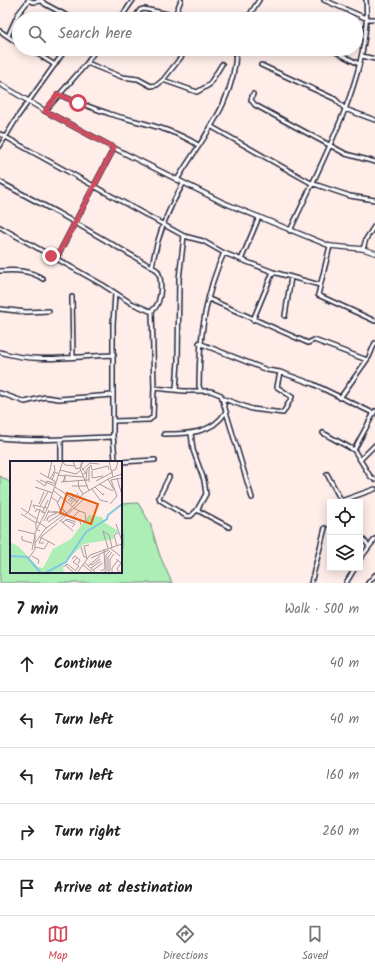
<!DOCTYPE html>
<meta charset="utf-8">
<style>
body{margin:0;font-family:Kalam,sans-serif;background:#f6f6f6;color:#222}
.controls{position:absolute;right:12px;bottom:12px;display:grid;overflow:hidden;border-radius:0px;box-shadow:0 2px 10px #0003}
.controls button{width:36px;height:36px;display:grid;place-items:center;padding:0;border:0;border-bottom:1px solid #e0e0e0;background:#fff;color:#222;font:20px sans-serif}
.stop{position:absolute;width:12px;height:12px;margin:-9px;border:3px solid #d1495b;border-radius:50%;background:#fff}
.stop.end{background:#d1495b;border-color:#fff;box-shadow:0 1px 4px #0008}
.list{margin:0;padding:0;list-style:none}
h2{display:flex;justify-content:space-between;align-items:center;height:52px;margin:0;padding:0 16px;font-size:17px}
h2 small{font-size:13px;font-weight:400;color:#767676}
.list li{display:grid;grid-template-columns:26px 1fr auto;gap:12px;align-items:center;box-sizing:border-box;height:56px;padding:0 16px;border-top:1px solid #e0e0e0}
.list b{display:block;font-size:15px;white-space:nowrap}
.list em{font-size:13px;font-style:normal;color:#767676}
.icon{flex:none;width:22px;height:22px;fill:none;stroke:currentColor;stroke-width:2;stroke-linecap:round;stroke-linejoin:round}
.map{position:relative;flex:none;width:375px;height:583px;overflow:hidden}
.search{position:absolute;background:#fff;box-shadow:0 2px 10px #0003;left:12px;right:12px;top:12px;height:44px;display:flex;align-items:center;gap:10px;box-sizing:border-box;padding:0 14px;border-radius:22px;color:#767676;font-size:15px}
.sheet{height:332px;background:#fff}
nav{display:flex;justify-content:space-around;align-items:center;box-sizing:border-box;height:56px;border-top:1px solid #e0e0e0;background:#fff;font-size:11px;color:#767676}
nav a{display:grid;justify-items:center;gap:2px}
nav .on{color:#d1495b}
.map>svg:first-child{display:block}
.green{fill:#adeeb7;stroke:#688879}
.lines{fill:none;stroke-linecap:round;stroke-linejoin:round}
.minor-casing{stroke:#22223b;stroke-width:6}
.tertiary-casing{stroke:#22223b;stroke-width:6}
.minor{stroke:#fff;stroke-width:3}
.tertiary{stroke:#fff;stroke-width:3.5}
.route{stroke:#d1495b;stroke-width:5}
.inset-river{fill:none;stroke:#81c8e1;stroke-width:2}
.inset-road{fill:none;stroke:#a69ca3;stroke-width:1}
.view{fill:#e8590c;fill-opacity:0.15;stroke:#e8590c;stroke-width:2}
.inset-edge{fill:none;stroke:#22223b;stroke-width:2}
</style>
<div class="map">
<svg width="375" height="583" viewBox="0 0 375 583">
<rect width="100%" height="100%" fill="#feede8"/>
<filter id="ink" filterUnits="userSpaceOnUse"><feTurbulence type="fractalNoise" baseFrequency=".025" numOctaves="2"/><feDisplacementMap in="SourceGraphic" scale="8" xChannelSelector="R" yChannelSelector="G"/><feConvolveMatrix kernelMatrix="1 2 1 2 8 2 1 2 1" color-interpolation-filters="sRGB"/></filter>
<g filter="url(#ink)">
<path class="green" d="M0,476L11,483V572H121V504L138,503L150,523L160,556L172,583H0Z"/>
<g class="lines">
<defs>
<path id="minor" d="M28,0L33,2L41,1
M41,0L45,4L73,19
M324,0L368,19H375
M175,15L181,0
M136,16L140,10L144,9L192,19
M120,19L133,0
M247,19L259,0
M0,31L19,44
M8,36L18,14L29,0
M30,49L55,65
M330,49L359,64
M362,56L375,59
M87,63L122,77L138,79L151,86L157,85L163,80L197,92L209,85L222,64
M261,65L335,99L345,109L375,120
M163,80L182,56
M58,94C75,102 93,108 110,114C140,123 172,128 198,145
M253,94L251,100L255,105L346,154L375,162
M45,111L87,63L96,49
M212,127L311,183L350,196L375,200
M0,134L184,236L203,241L224,253L273,272L320,285
M0,146L18,116L66,49
M177,180C202,138 236,101 236,49
M0,182L58,213L157,270C163,279 162,308 150,311L131,303L103,285L0,227
M290,231C320,164 372,75 366,0
M330,246L318,295L375,321
M363,249L366,239L375,225
M56,259L114,148
M241,260L259,217
M152,267C157,237 168,209 183,184
M0,271C16,270 30,270 43,279
M72,297L73,356
M209,299L308,343L314,340L367,360
M0,309L26,312L49,311
M285,316L291,277
M253,320L273,272
M199,343L267,370L280,372L313,384L373,413
M0,352C37,364 76,356 114,355
M154,388L184,391H211L221,395L252,498
M176,390L178,361L179,279L184,236
M201,391L199,386C199,341 204,295 224,253
M0,393L25,402L45,397L59,399L113,395
M340,398L369,357L375,343
M224,399L252,409L283,413L292,397L277,387L280,372
M375,411L354,450L370,476L375,480
M114,421L149,420L153,417L154,388L152,311
M323,433L354,450
M164,434C186,434 212,434 225,413
M113,435L115,460L117,462
M0,438C38,442 74,438 111,437L113,435V324L115,294
M61,441V462
M360,460L375,445
M120,462L155,460
M327,474L342,502
M169,477L159,497L160,500L186,516H191L197,510L206,494L204,480L193,450L191,433
M341,501L375,489
M197,510L229,527
M360,536L369,546
M360,559L375,539
M311,583L325,528
M346,583L355,568
M368,583L375,575"/>
<path id="tertiary" d="M0,84L45,111L114,148L222,202L330,246L363,249L375,253"/>
</defs>
<use href="#minor" class="minor-casing"/>
<use href="#tertiary" class="tertiary-casing"/>
<use href="#minor" class="minor"/>
<use href="#tertiary" class="tertiary"/>
</g>
</g>
<g class="lines" filter="url(#ink)">
<path class="route" d="M51,256L56,259L114,148L45,111L58,94L78,103"/>
</g>
<g transform="translate(10 461)">
<rect width="112" height="112" fill="#feede8"/>
<path d="M79,54L92,56L95,62L107,69L109,71L103,73L104,78L74,83L52,103L54,112H3L0,105V81L9,86L28,106L33,107L43,88L61,78Z" fill="#adeeb7"/>
<path class="inset-river" d="M0,95L17,96L31,112M35,112L56,101L76,71L97,58L98,54L112,43"/>
<path class="inset-road" d="M63,0L66,8L70,7M72,0L70,7L79,30M99,0L103,16M53,1L55,4L65,5M81,4L82,9L98,5L99,9M79,6V21M50,9L66,13L71,9M72,9L80,2L89,3M82,10V17L93,15M102,10L106,8L108,0M30,12L46,21M73,13L76,12L71,5L74,0M48,14L55,15L53,21M60,15L74,16M38,17L42,0M107,17L112,34M40,18L45,9L44,4M79,18L76,20L77,8L81,4M98,18L104,29M26,19L35,25L37,20L46,23M30,19L45,25M42,19L45,11L49,13M68,19L69,27L73,33M86,20L103,11M51,21L76,19M55,21V14L60,15M89,23L103,30M62,25H78M25,26L43,32M45,26L68,41M85,26L93,34L94,32M82,28L90,39L98,41M43,29L63,46M41,36L48,41L51,35M58,40L64,34L61,32M47,41L51,50L53,48L59,56L70,60L71,64M60,41L68,32M29,43L34,31M61,43L69,34M100,43L107,35L101,19L112,17M30,45L38,31M11,47L27,58M25,48L23,44L37,47M69,50L75,52L76,60M25,51L27,48L35,52M38,51H48H42M32,52L38,39M11,53L26,62M15,54L19,50L22,39M62,57L69,50L64,47M50,59L63,70M55,59L65,63L62,66M26,60L37,67M34,60L39,49M37,60L38,56L51,50M38,61L55,50M49,61L75,37M52,62L57,58L66,61M106,63L112,80M8,69L25,73M30,70L26,68V62L30,48M93,70L99,74L102,86M93,70L98,87M12,75V79L22,82M30,76L45,84M25,82L35,68L60,49L73,33L100,17L112,13M34,82H29L32,75L48,62M107,85L104,74L108,72M25,86L34,88L39,80M71,86L74,96H76M100,87L110,95M22,89L25,74M22,95L29,99L28,103M19,97L25,88V72L38,46L53,0M81,97L99,89M62,98L65,95L70,99L68,103M77,98L74,85L79,84M106,98L111,102L107,108L110,112M75,102L86,112M80,103L82,104L90,98M55,104L64,112M73,104L83,112M78,105L90,95M53,106L57,103L66,110M81,107L91,100M66,109L69,105L63,101L67,97M83,109L93,102M91,110L95,108L94,88M98,110V96L102,91M67,112L80,94L112,83M93,112L96,110V94L100,90M97,112L100,109V98L104,93M102,112V107L108,99"/>
<path class="view" d="M57,32L88,43L81,63L50,52Z"/>
<rect width="112" height="112" class="inset-edge"/>
</g>
</svg>
<div class="controls">
<button><svg class="icon" aria-label="locate" viewBox="0 0 24 24"><circle cx="12" cy="12" r="6"/><path d="M12 2v4M12 18v4M2 12h4M18 12h4"/></svg></button>
<button><svg class="icon" aria-label="layers" viewBox="0 0 24 24"><path d="M12 4l9 5-9 5-9-5zM3 14l9 5 9-5"/></svg></button>
</div>
<div class="stop" style="left:78px;top:103px"></div>
<div class="stop end" style="left:51px;top:256px"></div>
<div class="search"><svg class="icon" aria-label="search" viewBox="0 0 24 24"><circle cx="10" cy="10" r="6"/><path d="M15 15l6 6"/></svg>Search here</div>
</div>
<section class="sheet">
<h2>7 min<small>Walk · 500 m</small></h2>
<ul class="list">
<li><svg class="icon" aria-label="ahead" viewBox="0 0 24 24"><path d="M12 20V5M6 11l6-6 6 6"/></svg><div><b>Continue</b></div><em>40 m</em></li>
<li><svg class="icon" aria-label="left" viewBox="0 0 24 24"><path d="M17 20v-9H6M10 6l-5 5 5 5"/></svg><div><b>Turn left</b></div><em>40 m</em></li>
<li><svg class="icon" aria-label="left" viewBox="0 0 24 24"><path d="M17 20v-9H6M10 6l-5 5 5 5"/></svg><div><b>Turn left</b></div><em>160 m</em></li>
<li><svg class="icon" aria-label="right" viewBox="0 0 24 24"><path d="M7 20v-9h11M14 6l5 5-5 5"/></svg><div><b>Turn right</b></div><em>260 m</em></li>
<li><svg class="icon" aria-label="arrive" viewBox="0 0 24 24"><path d="M6 21V4h12l-3 4 3 4H6"/></svg><div><b>Arrive at destination</b></div></li>
</ul>
</section>
<nav>
<a class="on"><svg class="icon" aria-label="map" viewBox="0 0 24 24"><path d="M3 6l6-2 6 2 6-2v14l-6 2-6-2-6 2zM9 4v14M15 6v14"/></svg>Map</a>
<a><svg class="icon" aria-label="directions" viewBox="0 0 24 24"><path d="M12 3l9 9-9 9-9-9zM9 14v-3h6M13 9l2 2-2 2"/></svg>Directions</a>
<a><svg class="icon" aria-label="saved" viewBox="0 0 24 24"><path d="M7 4h10v16l-5-4-5 4z"/></svg>Saved</a>
</nav>
